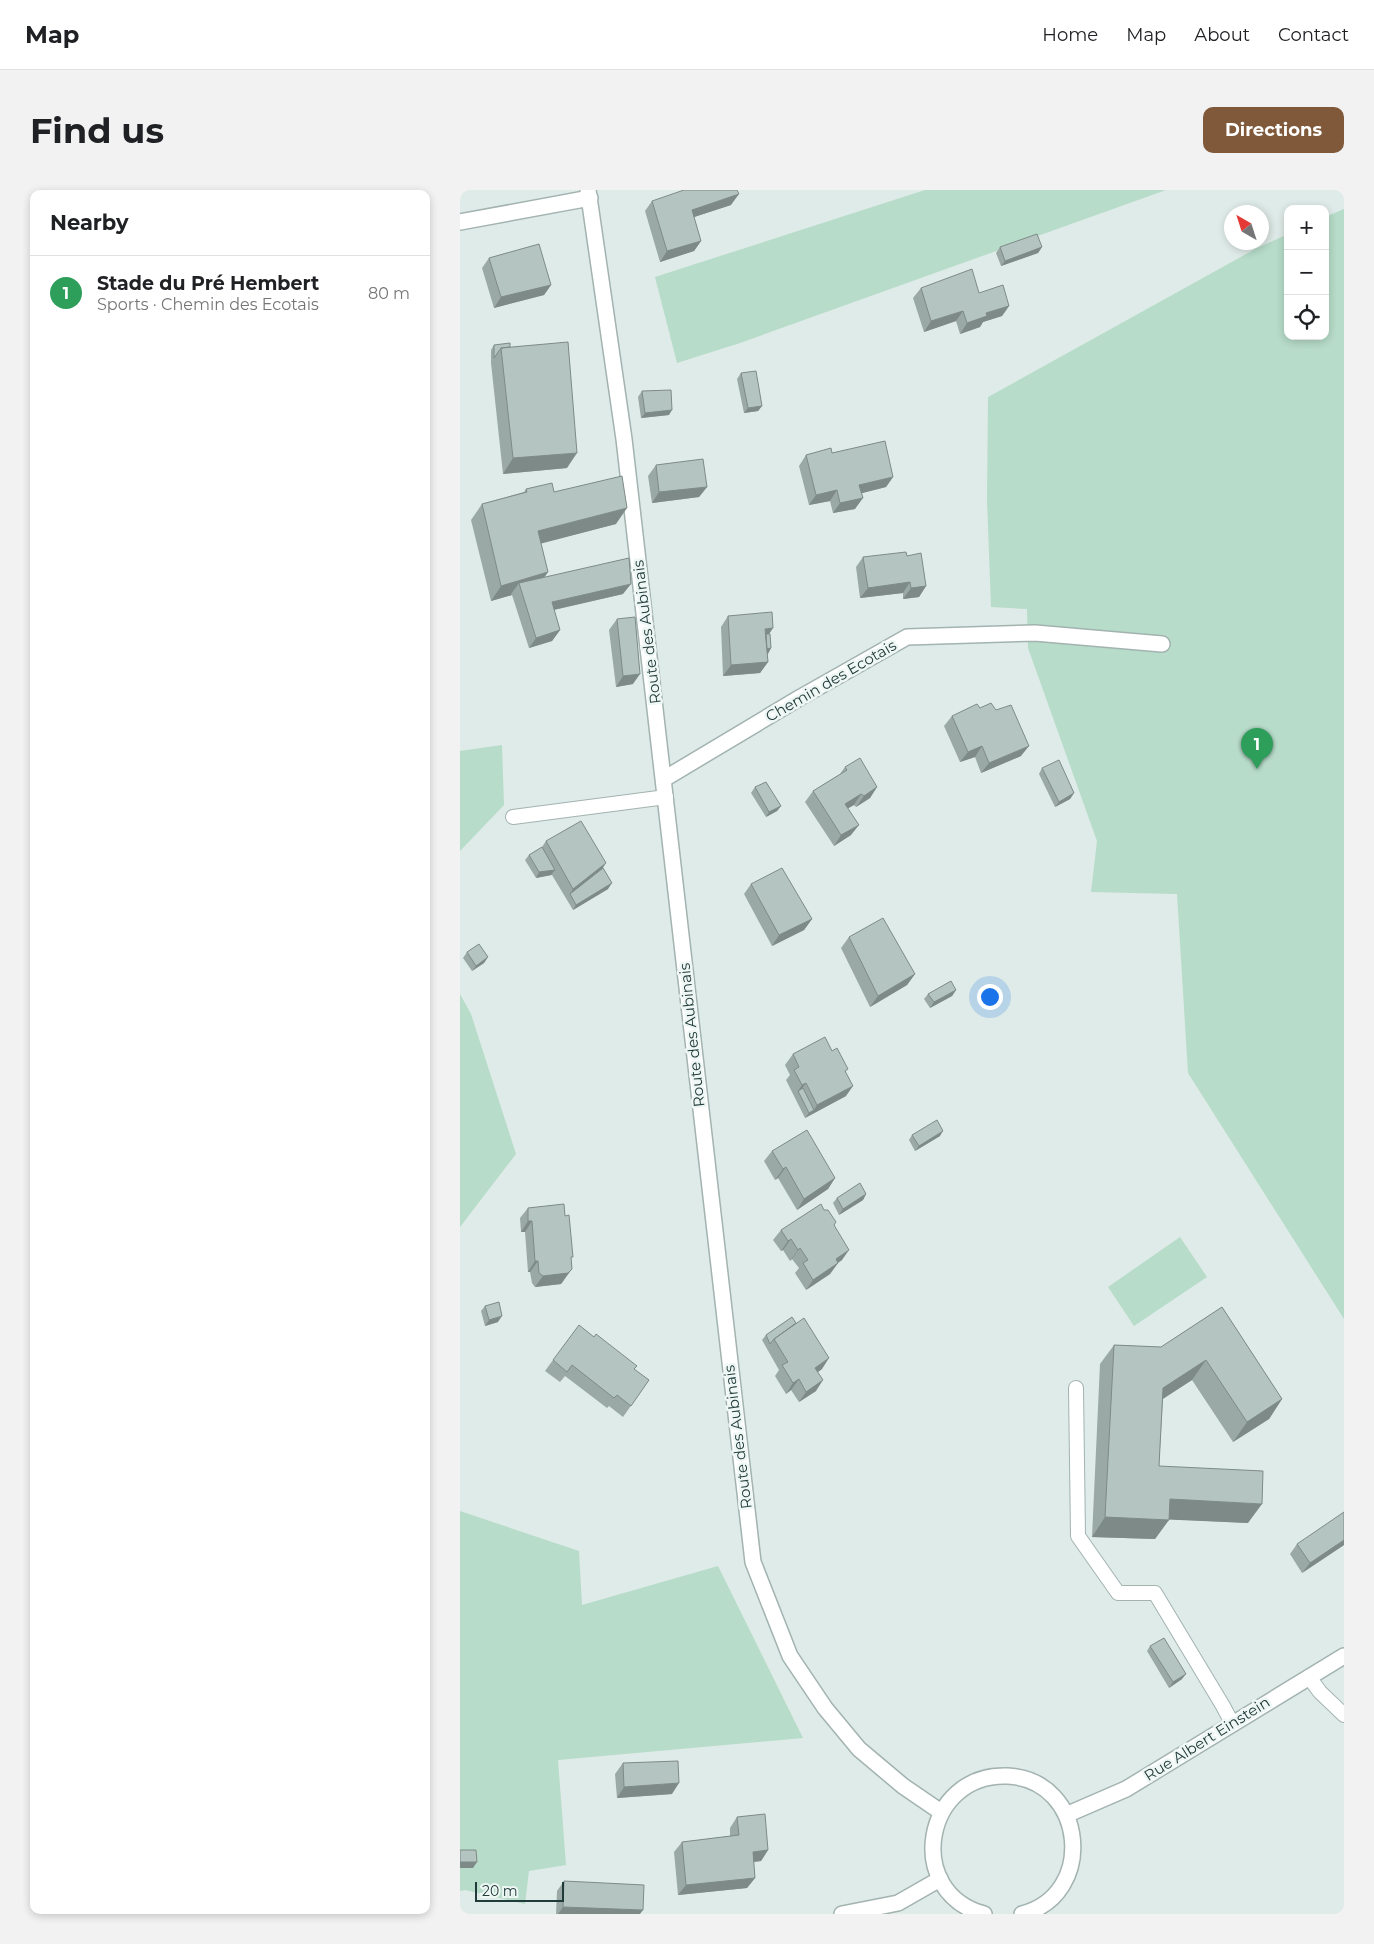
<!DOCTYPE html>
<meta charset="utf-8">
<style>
body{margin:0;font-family:Montserrat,sans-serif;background:#f2f2f2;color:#202124}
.controls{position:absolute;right:15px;top:15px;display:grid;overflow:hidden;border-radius:10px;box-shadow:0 2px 8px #0003}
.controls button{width:45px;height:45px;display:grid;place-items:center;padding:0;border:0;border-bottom:1px solid #e0e0e0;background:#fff;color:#202124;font:25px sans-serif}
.compass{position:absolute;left:764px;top:15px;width:45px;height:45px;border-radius:50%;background:#fff;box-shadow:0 2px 8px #0003;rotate:321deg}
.scale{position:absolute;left:15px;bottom:12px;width:89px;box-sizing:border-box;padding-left:5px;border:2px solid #203b39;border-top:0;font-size:14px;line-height:18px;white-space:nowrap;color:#203b39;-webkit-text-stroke:4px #eff7f5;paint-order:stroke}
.you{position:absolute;left:529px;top:806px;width:18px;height:18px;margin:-12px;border:4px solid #fff;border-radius:50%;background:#1a73e8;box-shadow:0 0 0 8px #1a73e833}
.badge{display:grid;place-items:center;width:32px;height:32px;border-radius:50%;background:#7f5939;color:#fff;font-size:16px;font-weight:700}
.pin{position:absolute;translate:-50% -41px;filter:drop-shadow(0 1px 2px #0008)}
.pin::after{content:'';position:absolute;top:26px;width:18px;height:15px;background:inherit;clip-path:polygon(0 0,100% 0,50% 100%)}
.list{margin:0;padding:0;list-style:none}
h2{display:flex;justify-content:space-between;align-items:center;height:65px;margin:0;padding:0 20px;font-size:21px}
h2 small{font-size:16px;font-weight:400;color:#757577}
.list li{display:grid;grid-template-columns:32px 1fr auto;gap:15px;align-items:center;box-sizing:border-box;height:75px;padding:0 20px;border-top:1px solid #e0e0e0}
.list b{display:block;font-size:19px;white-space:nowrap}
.list p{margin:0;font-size:16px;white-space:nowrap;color:#757577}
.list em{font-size:16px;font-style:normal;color:#757577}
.icon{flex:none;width:28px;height:28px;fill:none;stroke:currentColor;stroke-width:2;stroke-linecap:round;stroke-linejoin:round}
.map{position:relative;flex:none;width:884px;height:1724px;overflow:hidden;border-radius:10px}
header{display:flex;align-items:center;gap:30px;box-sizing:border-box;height:70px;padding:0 25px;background:#fff;border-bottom:1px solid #e0e0e0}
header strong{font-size:24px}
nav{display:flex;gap:28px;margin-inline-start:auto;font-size:18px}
.intro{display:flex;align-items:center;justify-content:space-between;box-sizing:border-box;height:120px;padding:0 30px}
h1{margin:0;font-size:35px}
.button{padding:12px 22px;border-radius:10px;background:#7f5939;color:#fff;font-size:18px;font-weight:700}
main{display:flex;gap:30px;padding:0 30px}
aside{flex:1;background:#fff;border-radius:10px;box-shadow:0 2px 8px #0003}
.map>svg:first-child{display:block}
.green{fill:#b7dcc9}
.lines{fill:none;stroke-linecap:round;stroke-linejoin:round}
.service-casing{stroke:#a2b3b0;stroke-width:16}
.minor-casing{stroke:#a2b3b0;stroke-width:18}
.tertiary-casing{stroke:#a2b3b0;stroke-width:18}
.service{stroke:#fff;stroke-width:14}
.minor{stroke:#fff;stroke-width:15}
.tertiary{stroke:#fff;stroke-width:15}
.wall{fill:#9ba9a6}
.shaded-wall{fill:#7e8a87}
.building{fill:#b4c5c1;stroke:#7e8a87}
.labels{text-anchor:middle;stroke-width:5;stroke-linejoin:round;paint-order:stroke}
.street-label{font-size:15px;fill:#203b39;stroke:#eff7f5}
</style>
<header>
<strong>Map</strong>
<nav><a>Home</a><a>Map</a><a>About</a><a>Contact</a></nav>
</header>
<div class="intro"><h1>Find us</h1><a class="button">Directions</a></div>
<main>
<aside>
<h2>Nearby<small></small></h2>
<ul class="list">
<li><span class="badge" style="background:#2e9e5b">1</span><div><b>Stade du Pré Hembert</b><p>Sports · Chemin des Ecotais</p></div><em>80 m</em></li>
</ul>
</aside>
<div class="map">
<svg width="884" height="1724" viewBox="0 0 884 1724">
<rect width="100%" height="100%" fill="#dfebe8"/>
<path class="green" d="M465,0H706L280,153L217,173L195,87Z
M884,19V1129L728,883L717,704L631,702L637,651L568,458L567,419L531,417L527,310L528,207L797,58L828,44V146H865V27Z
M42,555L44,615L0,661V561Z
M0,804L11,824L56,964L0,1037Z
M720,1047L747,1087L674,1136L648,1097Z
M0,1321L119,1361L122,1415L258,1376L343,1548L98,1570L106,1675L69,1681L65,1714L5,1700L0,1701Z"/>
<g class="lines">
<defs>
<path id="service" d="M53,627L206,607
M616,1198L618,1346L658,1403H695L763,1516L772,1533
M849,1487L860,1502L884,1525"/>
<path id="minor" d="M128,0L164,249L293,1372L330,1466L365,1518L399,1559L443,1596L481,1622
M0,32L130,8
M204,589L341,507L447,447L575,443L702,454
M382,1724L438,1713L480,1689"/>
<path id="tertiary" d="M606,1625L666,1599L884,1466
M524,1724C443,1702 464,1582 548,1586C626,1590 637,1705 562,1724"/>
</defs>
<use href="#service" class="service-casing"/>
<use href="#minor" class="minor-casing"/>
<use href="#tertiary" class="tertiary-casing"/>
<use href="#service" class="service"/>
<use href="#minor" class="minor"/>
<use href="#tertiary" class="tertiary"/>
</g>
<path class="wall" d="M192,11L271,15L234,27L241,51L234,61L200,72L185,21Z
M540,57H582L578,63L541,76L536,63Z
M29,68L91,95L84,105L34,118L22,78Z
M461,98L519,103L549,116L542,126L523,132L520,137L500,144L496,131L464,142L453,108Z
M34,155L50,157L107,278L43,284L31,173V160Z
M281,183L302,216L298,221L284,223L277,189Z
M182,201L209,225L181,228L178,207Z
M372,263L433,287L426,297L401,303L395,319L373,323L370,311L349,315L339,276L346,265Z
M196,275L247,297L239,307L192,313L188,286Z
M66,299L94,302L156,334L81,353L88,382L84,388L163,404L94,420L100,440L92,451L69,458L52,405L31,411L11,330L22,314L64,302Z
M447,366L466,396L459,407L443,409V403L400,408L396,377L403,367Z
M268,426L310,444L311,458L307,464L308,472L300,483L263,486L261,437Z
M157,429L173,494L156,497L149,440Z
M492,526L561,566L521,583L515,567L500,572L484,536Z
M385,577L417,597L410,608L396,617L394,615L388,618L391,645L374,656L345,612L353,601L380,584Z
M582,578L614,603L610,609L595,617L579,584Z
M295,597L321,616L317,621L306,627L291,603Z
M86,651L143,678L148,699L113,720L92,685L76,688L65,670L69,665L82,657Z
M291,694L352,729L344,740L312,756L284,704Z
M389,747L455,784L447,795L410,817L381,758Z
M7,762L28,767L24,773L12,781L3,768Z
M496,800L492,806L470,818L464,809L468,804Z
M372,861L386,882V906L345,928L326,890L330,885L325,875L333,864Z
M452,945L480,946L455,961L449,950Z
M312,961L375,988L368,999L337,1020L318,988L315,990L304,971Z
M406,1004L403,1010L379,1025L373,1013L377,1008Z
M68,1018L111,1070L104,1090L101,1094L75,1097L72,1093L70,1082H68L65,1042H61L60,1028Z
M374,1035L382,1070L378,1073L370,1084L346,1100L335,1083L339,1078L332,1069L330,1071L323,1060L321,1061L313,1050L321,1040Z
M25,1116L38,1132L25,1136L21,1121Z
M762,1117L822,1209L809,1229L773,1252L732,1190L703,1209L699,1276L788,1333L709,1329L695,1349L632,1347L640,1174L654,1155L701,1157Z
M332,1127L362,1179L358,1182L356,1201L339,1212L331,1200L326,1204L315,1186L319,1180L302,1150L306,1145Z
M93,1170L174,1179L189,1190L163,1227L149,1216L147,1218L105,1186L100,1192L85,1181Z
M837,1354L884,1355L842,1383L830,1364Z
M690,1456L722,1489L709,1498L687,1461Z
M163,1573L212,1604L157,1608L155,1584Z
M277,1627L308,1660L301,1671L293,1672L295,1688L287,1698L218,1705L214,1662L222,1652L270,1646V1638Z
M104,1691L180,1724H96L97,1701Z"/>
<path class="shaded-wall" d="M279,4L271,15L225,30L232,20Z
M241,51L234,61L200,72L207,61Z
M582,57L578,63L541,76L545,71Z
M91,95L84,105L34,118L41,107Z
M549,116L542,126L523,132L520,137L500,144L507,133L526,123Z
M503,121L496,131L464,142L471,131Z
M302,216L298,221L284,223L288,218Z
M212,220L209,225L181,228L185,223Z
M117,263L107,278L43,284L53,268Z
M433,287L426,297L391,306L399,295Z
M247,297L239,307L192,313L199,302Z
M377,300L370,311L349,315L356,305Z
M403,308L395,319L373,323L380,313Z
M167,318L156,334L68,357L78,341Z
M88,382L77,397L59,393L51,404L52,405L31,411L41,396Z
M450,392L443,403L400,408L408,398Z
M171,394L163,404L84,422L92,412Z
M466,396L459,407L443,409L451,398Z
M313,438L306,449L305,439Z
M100,440L92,451L69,458L76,448Z
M311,458L308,464L299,465L303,459Z
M308,472L300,483L263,486L271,475Z
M180,484L173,494L156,497L163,486Z
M522,556L515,567L500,572L508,562Z
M569,556L561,566L521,583L529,573Z
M417,597L410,608L396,617L404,606Z
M614,603L610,609L595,617L599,612Z
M401,604L394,615L378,624L385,614Z
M321,616L317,621L306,627L309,622Z
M399,635L391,645L374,656L381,645Z
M146,673L139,684L110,704L113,699Z
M95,680L91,685L76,688L79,682Z
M152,693L148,699L113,720L116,715Z
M352,729L344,740L312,756L319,745Z
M28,767L24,773L12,781L16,776Z
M455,784L447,795L410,817L418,806Z
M496,800L492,806L470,818L474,812Z
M346,893L339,903L338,901L342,895Z
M393,896L386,906L345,928L349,923L354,920L357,915Z
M483,941L480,946L455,961L459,956Z
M326,977L318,988L315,990L323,979Z
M375,988L368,999L337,1020L344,1009Z
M406,1004L403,1010L379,1025L383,1019Z
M68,1031H72L65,1042H61Z
M331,1049L323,1060L321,1061L328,1051Z
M340,1058L332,1069L330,1071L338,1060Z
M389,1060L382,1070L368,1079L376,1069Z
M75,1071H78L70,1082H68Z
M378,1073L370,1084L346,1100L353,1090Z
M112,1079L101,1094L75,1097L83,1086Z
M42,1126L38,1132L25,1136L29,1130Z
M369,1168L362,1179L348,1189L355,1178Z
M746,1170L732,1190L690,1217L703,1198Z
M339,1189L331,1200L326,1204L333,1193Z
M363,1190L356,1201L339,1212L346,1202Z
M822,1209L809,1229L773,1252L787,1232Z
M710,1309L802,1314L788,1333L696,1329Z
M645,1327L709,1330L695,1349L632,1347Z
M884,1350V1355L842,1383L850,1373Z
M726,1484L722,1489L709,1498L713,1492Z
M219,1593L212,1604L157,1608L164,1597Z
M308,1660L301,1671L285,1673L293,1662Z
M0,1672H17L13,1678H0Z
M295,1688L287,1698L218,1705L226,1695Z
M103,1717L183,1720L180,1724H98Z"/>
<path class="building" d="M224,0H277L279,4L232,20L241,51L207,61L192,11Z
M577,44L582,57L545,71L540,57Z
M79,54L91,95L41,107L29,68Z
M512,79L519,103L543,95L549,116L526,123L527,126L507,133L503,121L471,131L461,98Z
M108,152L117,263L53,268L41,158Z
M50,153V157L41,158L34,168V155Z
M296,181L302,216L288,218L281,183Z
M211,200L212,220L185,223L182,201Z
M425,251L433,287L399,295L403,308L380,313L377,300L356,305L346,265L371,258L372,263Z
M243,269L247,297L199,302L196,275Z
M162,286L167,318L78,341L88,382L41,396L22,314L67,302L66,299L92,293L94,302Z
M446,362L447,366L461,363L466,396L451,398L450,392L408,398L403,367Z
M169,368L171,394L92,412L100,440L76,448L59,393Z
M312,422L313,438L305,439L308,472L271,475L268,426Z
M175,427L180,484L163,486L157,429Z
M306,444H310L311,458L307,459Z
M531,513L536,520L551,515L569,556L529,573L522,556L508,562L492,526L517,514L520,518Z
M400,568L417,597L404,606L401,604L385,614L399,635L381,645L353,601L387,580L385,577Z
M599,570L614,603L599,612L582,578Z
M306,592L321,616L309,622L295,597Z
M121,631L146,673L113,699L86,651Z
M82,657L95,680L79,682L69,665Z
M143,678L152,693L116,715L110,704Z
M322,678L352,729L319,745L291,694Z
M423,728L455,784L418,806L389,747Z
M19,754L28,767L16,776L7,762Z
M491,791L496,800L474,812L468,804Z
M365,847L372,861L377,858L388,879L385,881L393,896L357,915L346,893L342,895L334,880L339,877L333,864Z
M343,898L354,920L349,923L338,901Z
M477,930L483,941L459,956L452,945Z
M347,940L375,988L344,1009L326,977L323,979L312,961Z
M400,993L406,1004L383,1019L377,1008Z
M104,1014L105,1026L109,1025L113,1067H111L112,1079L108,1083L83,1086L79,1083L78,1071H75L72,1031H68V1018Z
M361,1014L364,1020H368L376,1032L374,1035L389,1060L376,1069L378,1073L353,1090L343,1073L348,1070L340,1058L338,1060L331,1049L328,1051L321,1040Z
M39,1112L42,1126L29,1130L25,1116Z
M762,1117L822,1209L787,1232L746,1170L703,1198L699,1276L803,1281L802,1314L710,1309L709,1330L645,1327L654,1155L701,1157Z
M332,1127L336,1133L314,1149L310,1154L306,1145Z
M344,1128L369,1168L355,1178L363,1190L346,1202L339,1189L333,1193L322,1175L328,1172L314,1149Z
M119,1135L134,1147L136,1144L177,1176L174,1179L189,1190L171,1216L157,1205L154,1208L112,1175L107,1182L93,1170Z
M884,1322V1350L850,1373L837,1354Z
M704,1448L726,1484L713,1492L690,1456Z
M218,1571L219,1593L164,1597L163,1573Z
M305,1624L308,1660L293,1662L295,1688L226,1695L222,1652L279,1645L277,1627Z
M0,1660H16L17,1672H0Z
M104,1691L184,1695L183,1720L103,1717Z"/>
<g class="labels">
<g class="street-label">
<text transform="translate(187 442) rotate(-97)" y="5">Route des Aubinais</text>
<text transform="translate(371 491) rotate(-30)" y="5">Chemin des Ecotais</text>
<text transform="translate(232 845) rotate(-96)" y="5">Route des Aubinais</text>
<text transform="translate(278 1247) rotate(-97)" y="5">Route des Aubinais</text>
<text transform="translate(747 1549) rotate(-32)" y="5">Rue Albert Einstein</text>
</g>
</g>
</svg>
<div class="controls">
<button>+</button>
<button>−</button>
<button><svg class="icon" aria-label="locate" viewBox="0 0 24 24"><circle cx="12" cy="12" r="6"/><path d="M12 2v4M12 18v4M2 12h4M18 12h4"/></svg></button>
</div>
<svg class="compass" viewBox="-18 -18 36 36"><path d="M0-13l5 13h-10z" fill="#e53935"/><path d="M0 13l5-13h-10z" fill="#757577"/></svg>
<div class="scale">20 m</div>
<div class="you"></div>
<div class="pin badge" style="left:797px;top:579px;background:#2e9e5b">1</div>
</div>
</main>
